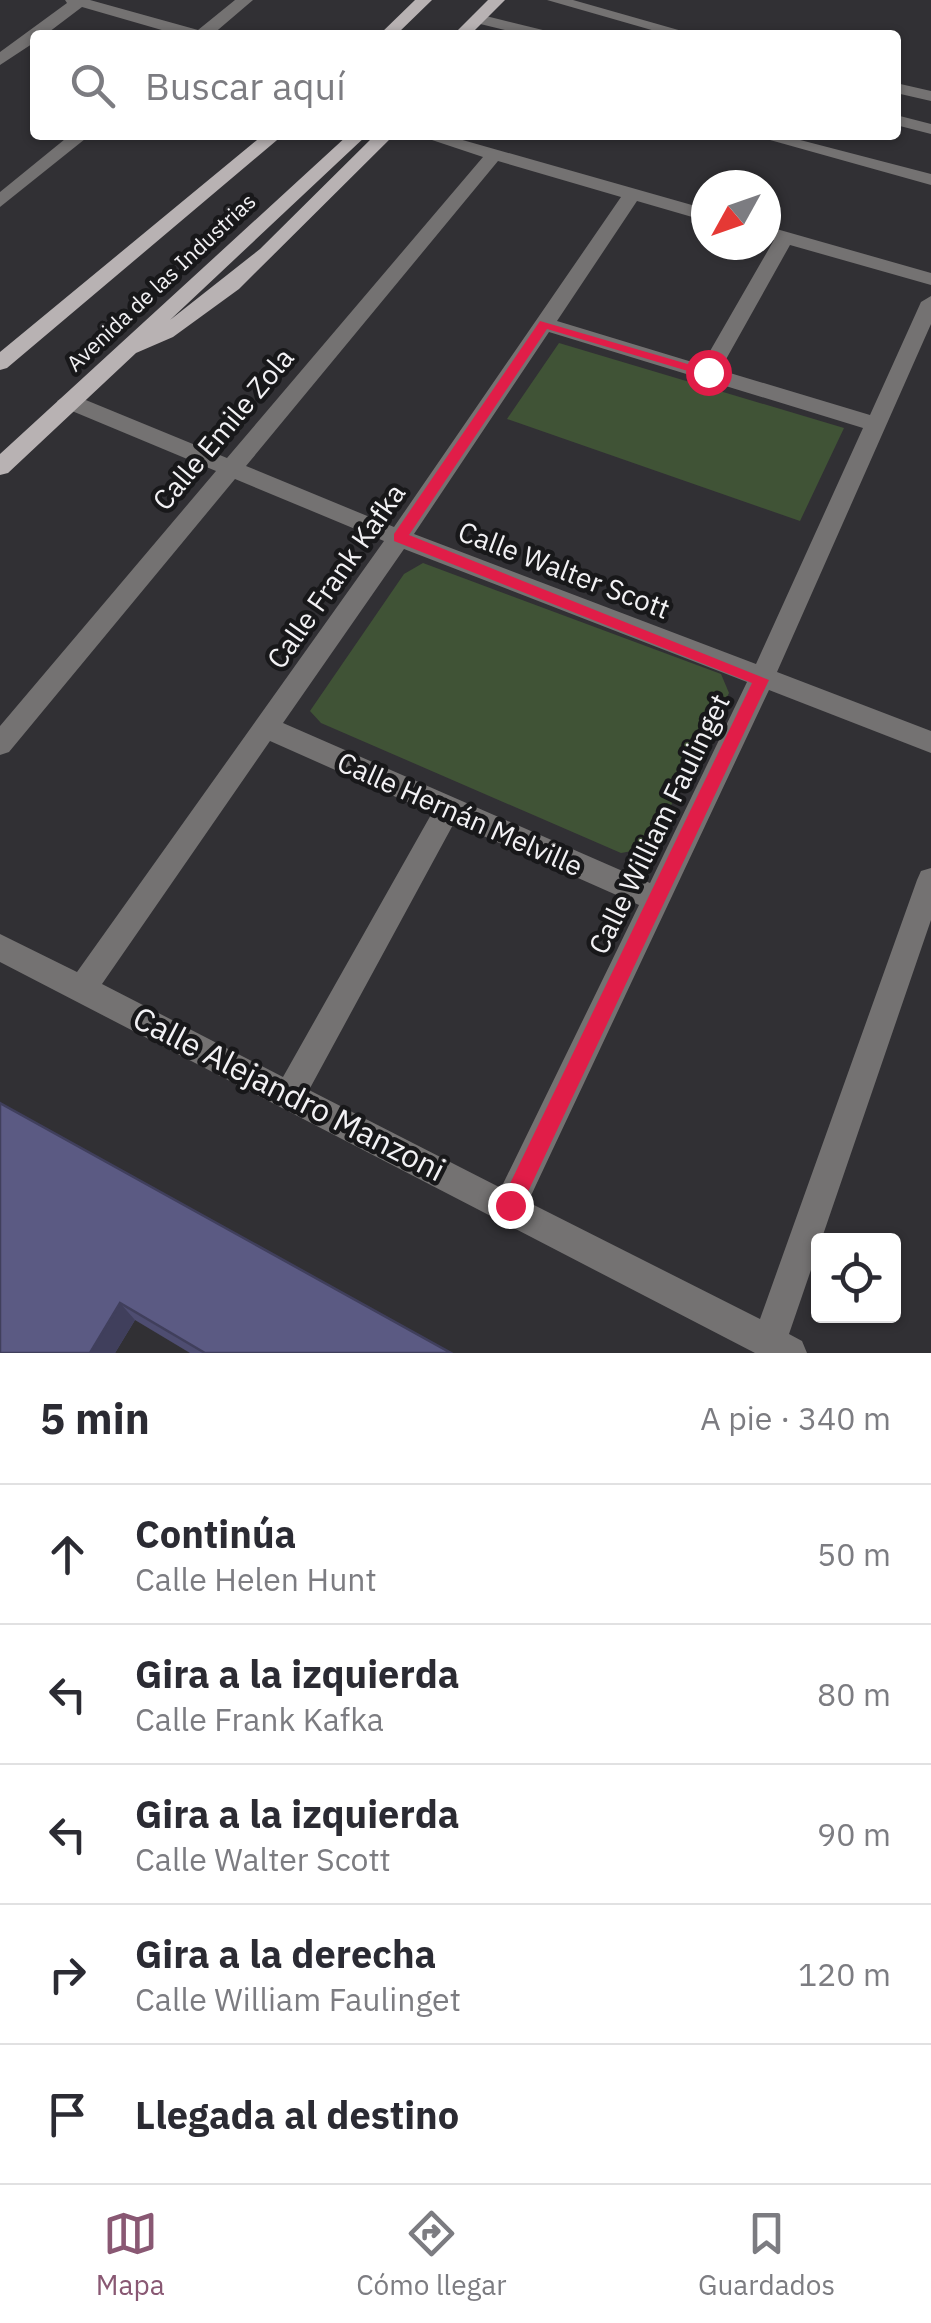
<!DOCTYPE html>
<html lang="es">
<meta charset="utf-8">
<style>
body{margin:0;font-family:"IBM Plex Sans",sans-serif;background:#f7f7f7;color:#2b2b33}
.controls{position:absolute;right:30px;bottom:30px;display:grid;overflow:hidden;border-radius:10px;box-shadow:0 2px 8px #0004}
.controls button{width:90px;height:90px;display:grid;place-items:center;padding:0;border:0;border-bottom:2px solid #e1e1e2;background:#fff;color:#2b2b33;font:50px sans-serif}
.compass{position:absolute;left:691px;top:170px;width:90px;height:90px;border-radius:50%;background:#fff;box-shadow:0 2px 8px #0004;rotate:230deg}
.stop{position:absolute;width:30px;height:30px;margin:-22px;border:8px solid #e11d48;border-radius:50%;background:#fff}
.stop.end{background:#e11d48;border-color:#fff;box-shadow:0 2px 10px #0008}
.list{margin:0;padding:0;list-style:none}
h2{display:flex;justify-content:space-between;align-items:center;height:130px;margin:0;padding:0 40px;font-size:42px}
h2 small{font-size:32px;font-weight:400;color:#7c7c81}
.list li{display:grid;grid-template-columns:65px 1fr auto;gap:30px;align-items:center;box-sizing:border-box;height:140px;padding:0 40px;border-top:2px solid #e1e1e2}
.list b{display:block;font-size:38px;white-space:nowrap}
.list p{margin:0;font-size:32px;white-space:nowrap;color:#7c7c81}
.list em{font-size:32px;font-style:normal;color:#7c7c81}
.icon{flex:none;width:55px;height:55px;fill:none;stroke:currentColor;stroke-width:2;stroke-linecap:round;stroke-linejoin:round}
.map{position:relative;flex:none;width:931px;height:1353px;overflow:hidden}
.search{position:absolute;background:#fff;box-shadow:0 2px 8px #0004;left:30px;right:30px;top:30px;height:110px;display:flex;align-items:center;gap:25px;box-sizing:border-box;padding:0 35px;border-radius:10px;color:#7c7c81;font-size:38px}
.sheet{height:830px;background:#fff}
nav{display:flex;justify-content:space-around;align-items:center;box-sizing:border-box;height:140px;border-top:2px solid #e1e1e2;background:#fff;font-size:28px;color:#7c7c81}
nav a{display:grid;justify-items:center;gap:5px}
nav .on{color:#895873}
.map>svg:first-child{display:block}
.green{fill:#405336}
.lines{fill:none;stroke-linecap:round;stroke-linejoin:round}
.minor{fill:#747272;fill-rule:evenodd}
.major{fill:#b8b2b3;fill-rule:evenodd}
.wall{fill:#4e4d71}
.shaded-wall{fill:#403f5c}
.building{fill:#5b5a83;stroke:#403f5c;stroke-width:2.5}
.route{fill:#e11d48}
.labels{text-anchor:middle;stroke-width:9;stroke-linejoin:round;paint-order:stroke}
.far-street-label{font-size:22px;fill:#f2f1f4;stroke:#18181a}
.street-label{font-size:28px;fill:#f2f1f4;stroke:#18181a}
.near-street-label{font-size:32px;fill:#f2f1f4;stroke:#18181a}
</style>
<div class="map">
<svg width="931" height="1353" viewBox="0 0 931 1353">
<rect width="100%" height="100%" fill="#313034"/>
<path class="green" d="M559,343L844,428L800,521L507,419Z
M423,563L721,674L729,693L649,848L621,853L321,723L310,711L404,574Z"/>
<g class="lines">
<path class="minor" d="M65,0H90L198,30L235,0H253L212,35H179L82,7L45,35H35V42L0,65V52L67,3Z
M547,0H573L696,35H669Z
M478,14L551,32L553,35H525L472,22V16Z
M896,83L931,91V101L896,93Z
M896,115L931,124V134L896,125Z
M70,135H90L0,207V192Z
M417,135H445L706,209V221L637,201L557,321L702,365L774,240L766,238V226L931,273V285L790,245L720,370L870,415L921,302L931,296V324L777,672L931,731V753L769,690L528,1202L760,1319L917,880L921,871L931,868V920L789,1334L802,1341L807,1353H755L0,962V934L77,972L384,541L235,479L9,752L0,755V726L216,471L60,406L57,401L68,394L76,396L227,458L483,157ZM498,161L621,197L394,527L246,466ZM549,332L863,428L756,664L414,534ZM404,549L747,682L650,883L283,723ZM270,741L432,813L283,1077L102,984ZM454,823L639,905L501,1188L309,1090Z
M752,135H781L931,174V185Z"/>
<path class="major" d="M415,0H432L396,35H379Z
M488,0H505L470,35H453Z
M263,135H283L7,368L0,370V352Z
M348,135H367L170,320L260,249L375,135H394L239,289L173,337L136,353L8,473L0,475V454Z"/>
</g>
<path class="wall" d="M0,1103L451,1353H190L135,1320L115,1353H0Z"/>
<path class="shaded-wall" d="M120,1303L135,1320L115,1353H90Z"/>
<path class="building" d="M0,1103L451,1353H205L120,1303L90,1353H0Z"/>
<path class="route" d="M540,321L715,372L708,377L547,329L409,535L769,680L518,1213L510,1216L503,1213V1198L752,683L394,541V534Z"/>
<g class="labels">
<g class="far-street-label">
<text transform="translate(161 282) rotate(-43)" y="8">Avenida de las Industrias</text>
</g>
<g class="street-label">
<text transform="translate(223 429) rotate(-50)" y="10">Calle Emile Zola</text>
<text transform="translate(564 570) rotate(21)" y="10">Calle Walter Scott</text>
<text transform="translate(336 576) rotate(-55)" y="10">Calle Frank Kafka</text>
<text transform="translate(460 814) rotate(24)" y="10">Calle Hernán Melville</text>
<text transform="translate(659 824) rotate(-64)" y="10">Calle William Faulinget</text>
</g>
<g class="near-street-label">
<text transform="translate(289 1094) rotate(27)" y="11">Calle Alejandro Manzoni</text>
</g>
</g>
</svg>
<div class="controls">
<button><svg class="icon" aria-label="locate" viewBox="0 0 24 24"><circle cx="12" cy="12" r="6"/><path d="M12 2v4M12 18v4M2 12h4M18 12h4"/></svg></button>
</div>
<svg class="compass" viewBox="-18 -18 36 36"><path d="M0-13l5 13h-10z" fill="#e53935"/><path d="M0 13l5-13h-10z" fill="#7c7c81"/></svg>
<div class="stop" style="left:708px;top:372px"></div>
<div class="stop end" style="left:510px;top:1205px"></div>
<div class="search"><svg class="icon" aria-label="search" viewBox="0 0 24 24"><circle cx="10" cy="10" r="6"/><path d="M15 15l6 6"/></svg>Buscar aquí</div>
</div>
<section class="sheet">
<h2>5 min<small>A pie · 340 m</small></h2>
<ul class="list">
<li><svg class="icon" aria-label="ahead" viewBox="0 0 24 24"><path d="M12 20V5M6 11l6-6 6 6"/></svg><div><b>Continúa</b><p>Calle Helen Hunt</p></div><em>50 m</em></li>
<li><svg class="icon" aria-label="left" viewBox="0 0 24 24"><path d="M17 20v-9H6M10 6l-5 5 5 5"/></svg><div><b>Gira a la izquierda</b><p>Calle Frank Kafka</p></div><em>80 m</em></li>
<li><svg class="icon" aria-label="left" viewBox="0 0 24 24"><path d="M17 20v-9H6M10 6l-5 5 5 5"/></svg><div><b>Gira a la izquierda</b><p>Calle Walter Scott</p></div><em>90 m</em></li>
<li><svg class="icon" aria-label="right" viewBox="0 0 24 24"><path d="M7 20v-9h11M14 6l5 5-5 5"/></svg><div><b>Gira a la derecha</b><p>Calle William Faulinget</p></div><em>120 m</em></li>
<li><svg class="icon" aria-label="arrive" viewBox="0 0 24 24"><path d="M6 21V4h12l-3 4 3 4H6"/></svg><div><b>Llegada al destino</b></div></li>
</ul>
</section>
<nav>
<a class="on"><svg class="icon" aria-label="map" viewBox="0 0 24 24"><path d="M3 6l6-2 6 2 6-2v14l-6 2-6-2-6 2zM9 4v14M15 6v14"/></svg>Mapa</a>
<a><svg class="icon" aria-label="directions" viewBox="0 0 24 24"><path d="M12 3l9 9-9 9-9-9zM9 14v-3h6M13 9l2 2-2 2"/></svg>Cómo llegar</a>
<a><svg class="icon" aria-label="saved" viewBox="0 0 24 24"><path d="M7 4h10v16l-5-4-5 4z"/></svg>Guardados</a>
</nav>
